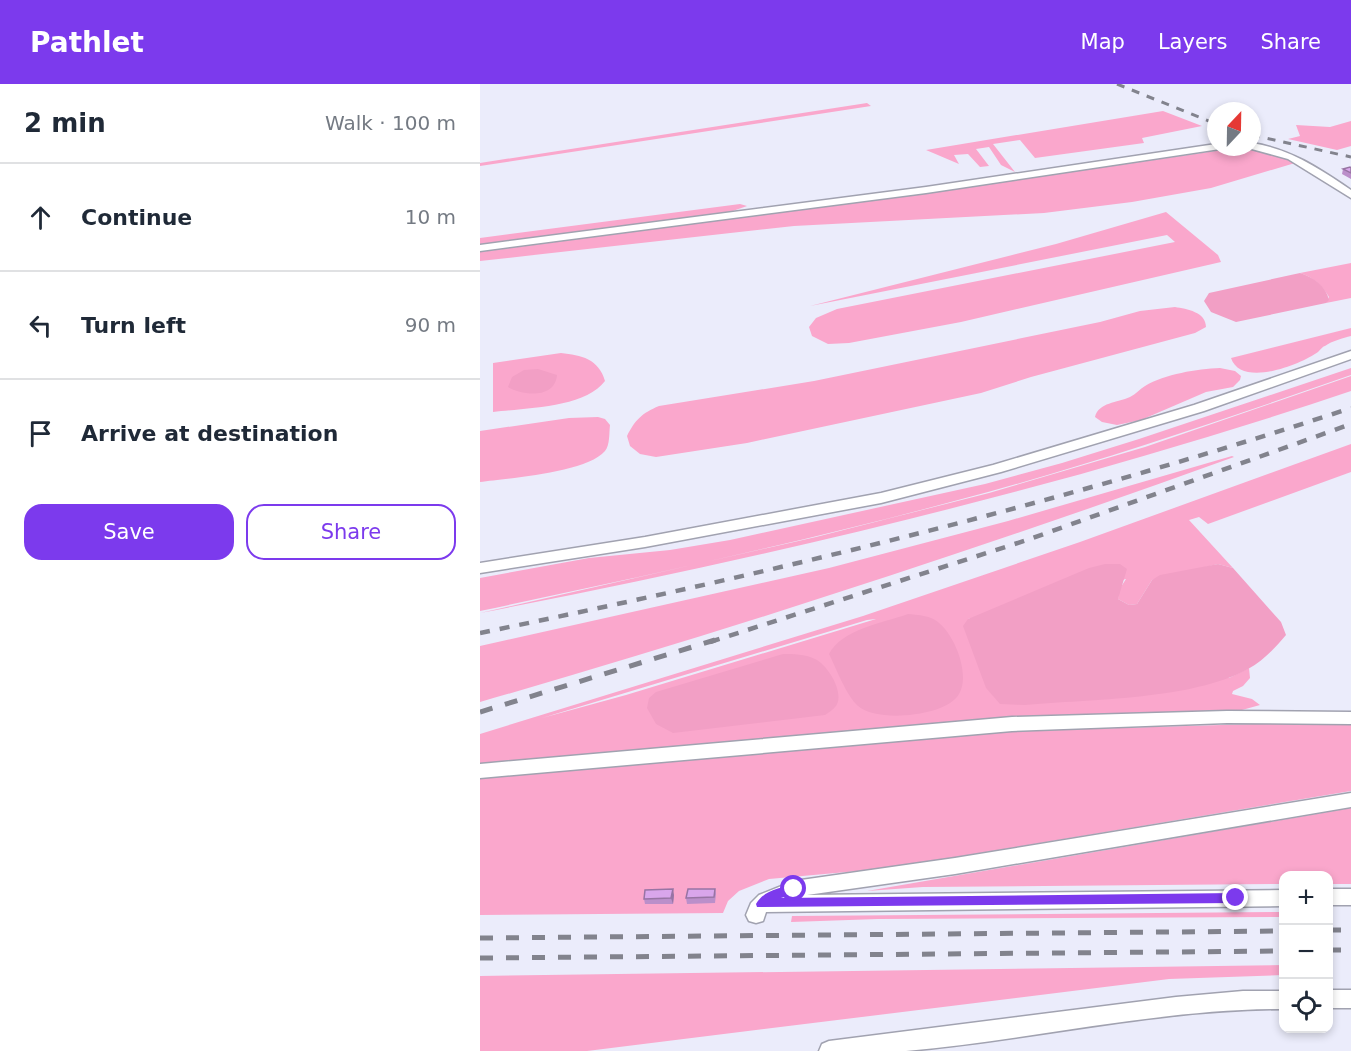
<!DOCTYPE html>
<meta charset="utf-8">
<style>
body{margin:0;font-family:"DejaVu Sans",sans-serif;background:#f2f2f3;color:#1f2937}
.controls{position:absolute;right:18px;bottom:18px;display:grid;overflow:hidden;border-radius:12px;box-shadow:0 3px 9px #0003}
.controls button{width:54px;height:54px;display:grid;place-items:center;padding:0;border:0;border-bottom:2px solid #e0e1e3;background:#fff;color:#1f2937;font:30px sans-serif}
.compass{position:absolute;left:727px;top:18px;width:54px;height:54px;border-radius:50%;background:#fff;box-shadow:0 3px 9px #0003;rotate:22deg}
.stop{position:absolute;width:18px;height:18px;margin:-14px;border:4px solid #7c3aed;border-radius:50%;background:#fff}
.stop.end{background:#7c3aed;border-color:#fff;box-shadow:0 2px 6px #0008}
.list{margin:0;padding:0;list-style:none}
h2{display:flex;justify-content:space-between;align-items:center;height:78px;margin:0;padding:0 24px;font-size:26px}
h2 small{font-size:20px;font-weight:400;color:#747a83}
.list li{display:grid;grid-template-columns:39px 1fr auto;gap:18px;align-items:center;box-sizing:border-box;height:108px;padding:0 24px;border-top:2px solid #e0e1e3}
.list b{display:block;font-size:22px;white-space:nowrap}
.list em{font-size:20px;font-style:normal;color:#747a83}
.actions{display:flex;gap:12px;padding:18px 24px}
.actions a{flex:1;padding:14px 0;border:2px solid #7c3aed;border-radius:18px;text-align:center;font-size:21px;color:#7c3aed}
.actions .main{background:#7c3aed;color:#fff}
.icon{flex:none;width:33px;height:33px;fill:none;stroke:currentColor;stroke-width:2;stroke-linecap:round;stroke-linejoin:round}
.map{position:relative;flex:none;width:871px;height:967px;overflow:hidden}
header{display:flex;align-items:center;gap:36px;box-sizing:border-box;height:84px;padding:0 30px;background:#7c3aed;color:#fff}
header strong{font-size:28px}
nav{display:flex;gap:33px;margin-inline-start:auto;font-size:21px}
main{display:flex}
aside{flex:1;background:#fff}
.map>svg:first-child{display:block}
.green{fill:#faa7cc;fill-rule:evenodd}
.forest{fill:#f29fc5}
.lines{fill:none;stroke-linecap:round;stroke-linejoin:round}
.lane-casing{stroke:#a1a2b0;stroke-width:3}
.lane{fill:#fff;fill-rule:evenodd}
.rail-far2{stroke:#82838d;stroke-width:3;stroke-dasharray:8 8;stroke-linecap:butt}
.rail-far1{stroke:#82838d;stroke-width:4.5;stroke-dasharray:10 10;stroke-linecap:butt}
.rail{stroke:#82838d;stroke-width:5;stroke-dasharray:13 13;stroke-linecap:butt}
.wall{fill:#bb8fca}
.shaded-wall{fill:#9874a4}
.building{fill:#d9a6eb;stroke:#9874a4;stroke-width:1.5}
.route{fill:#7c3aed}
</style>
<header>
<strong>Pathlet</strong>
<nav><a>Map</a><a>Layers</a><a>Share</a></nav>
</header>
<main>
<aside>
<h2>2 min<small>Walk · 100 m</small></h2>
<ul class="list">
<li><svg class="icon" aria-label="ahead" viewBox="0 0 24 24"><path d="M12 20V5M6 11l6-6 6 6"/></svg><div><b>Continue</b></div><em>10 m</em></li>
<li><svg class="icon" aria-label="left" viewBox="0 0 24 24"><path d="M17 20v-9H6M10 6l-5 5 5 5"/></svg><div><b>Turn left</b></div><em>90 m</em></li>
<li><svg class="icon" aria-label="arrive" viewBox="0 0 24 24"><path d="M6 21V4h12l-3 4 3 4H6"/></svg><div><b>Arrive at destination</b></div></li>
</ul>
<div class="actions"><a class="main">Save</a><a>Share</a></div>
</aside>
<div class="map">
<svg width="871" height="967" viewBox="0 0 871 967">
<rect width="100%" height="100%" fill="#ebecfb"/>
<path class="green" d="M387,19L391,22L0,82V79Z
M683,27L722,42L662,54L664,59L555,74L540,56L513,60L535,88L521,81L509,63L496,65L509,82L500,83L488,70L474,71L479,80L446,66Z
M871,37V62L857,66L808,55L820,52L816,41L850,43Z
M749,65C773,64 795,68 815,79L731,104L652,118L564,129L314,142L0,177V168L447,109Z
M260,120L267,122L250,128L0,161V154Z
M686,128L738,171L741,178L481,238L369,259L348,260L332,252L329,243L336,234L357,225L695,158L687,151L330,222L576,160Z
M871,179V214L846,219L849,213C842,201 833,193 820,189Z
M695,223C707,225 726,228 726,243L715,249L551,293L501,309L267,359L176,373L160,370L150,362L147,352C155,336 162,329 179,322L334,297L620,238L660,227Z
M871,244V252C863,254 852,257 845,262C843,262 839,267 838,268C820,281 761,304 751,274Z
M81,269C101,271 119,275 125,297C105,324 45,324 13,328V279Z
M740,284L755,287L761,292L760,296L753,303L726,308L661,336L637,341L622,338L615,333C619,318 637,319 650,313C656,310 660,305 665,302C685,290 717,285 740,284Z
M871,284V291C751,333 631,374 508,408C341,454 170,491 0,527V494L109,474L190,466L250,456L505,400L582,379L659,355Z
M871,292V307C586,403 294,472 0,529L336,453L509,409L665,363Z
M118,333L125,335L130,341C129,349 130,361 125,367C106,389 29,394 0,398V347L89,334Z
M871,360V388L728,440L719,433L709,436L753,484L738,480L672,496L657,520L649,521L638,515L639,506L646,495L488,535L749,594L769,584L770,594L763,602L753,607L752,610L772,615L780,621L762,626L533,633L0,680V650L383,532L600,458ZM396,535L146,611L62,634L387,536Z
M752,372L754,373C505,463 254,545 0,618V562L349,484L528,437Z
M842,638L871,640V707L476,773L378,787L289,795L259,807L248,817L243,829L0,831V694L537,647Z
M871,724V800H849L848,792H804L803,800L443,803L387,807Z
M804,828L803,833L398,835L311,838L312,832Z
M803,881V891L689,895L107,967H0V892Z"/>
<path class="forest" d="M820,189C833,193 846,202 849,216L846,219L756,238L731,228L724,217L729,209Z
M58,285L77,291C75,315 43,312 28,303L32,293L44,286Z
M625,480H640L647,485L638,515L649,521L657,520L672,496L680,491L738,480L753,484L801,538L806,551C795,564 784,576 768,585C712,616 610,615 545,621L520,620L506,604L483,542L488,535L609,484Z
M428,530C437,531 446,531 455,536C474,547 493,594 477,613C462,632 397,639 378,622C366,611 356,584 349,570C362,545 403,539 428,530Z
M303,570C314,570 324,570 335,575C348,581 365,609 356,622C353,626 348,629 345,631L193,649L176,640L167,624L169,614L176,608Z"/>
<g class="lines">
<defs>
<path id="lane" d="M772,59C811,65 840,85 871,106V114L808,75L768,64L772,63Z
M736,60V63H741L740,65L446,109L0,167V161L446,103Z
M871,267V275L724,327L521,388L401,419L165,463L0,489V479L165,453L401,409L513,381L714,321Z
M747,627L871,628V640L747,639L532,647L0,694V680L532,633Z
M871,709V723L475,790L327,811L804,806V822L286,828L283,837L276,839L269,837L266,831L271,819L279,811L314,797L475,774Z
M848,805H871V821H848Z
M848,906H871V924H848Z
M763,907H804V925C676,925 552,956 426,967C397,967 367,967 339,967L342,960L349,957L696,913Z"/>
</defs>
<use href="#lane" class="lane-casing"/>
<use href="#lane" class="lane"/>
<path class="rail-far2" d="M637,0L736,40
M772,51L871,73"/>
<path class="rail-far1" d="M0,549C297,488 583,419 871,324
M230,558L547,456L871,340"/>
<path class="rail" d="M0,628L235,556
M848,846H871
M0,854L804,847
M848,866H871
M0,874L804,867"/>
</g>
<path class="wall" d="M871,84V95L862,90L863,85Z
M235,805L236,810L235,819L207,820L206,814Z
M194,811L193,820H165L164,815Z"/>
<path class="shaded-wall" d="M193,805L194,811L193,820L191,814Z"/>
<path class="building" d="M870,83L871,84V89L863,85Z
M193,805L191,814L164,815L165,806Z
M208,805H235L234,813L206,814Z"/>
<path class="route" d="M314,800L320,805L318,809L301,814L756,809L762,814L756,819L277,823L276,820C284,806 300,804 314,800Z"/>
</svg>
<div class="controls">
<button>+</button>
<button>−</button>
<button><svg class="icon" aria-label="locate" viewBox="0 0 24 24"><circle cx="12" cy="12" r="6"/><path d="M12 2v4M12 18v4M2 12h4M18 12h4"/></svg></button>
</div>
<svg class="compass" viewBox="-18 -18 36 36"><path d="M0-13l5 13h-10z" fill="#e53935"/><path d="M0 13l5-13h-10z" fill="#747a83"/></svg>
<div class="stop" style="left:314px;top:805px"></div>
<div class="stop end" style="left:756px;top:814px"></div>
</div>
</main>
